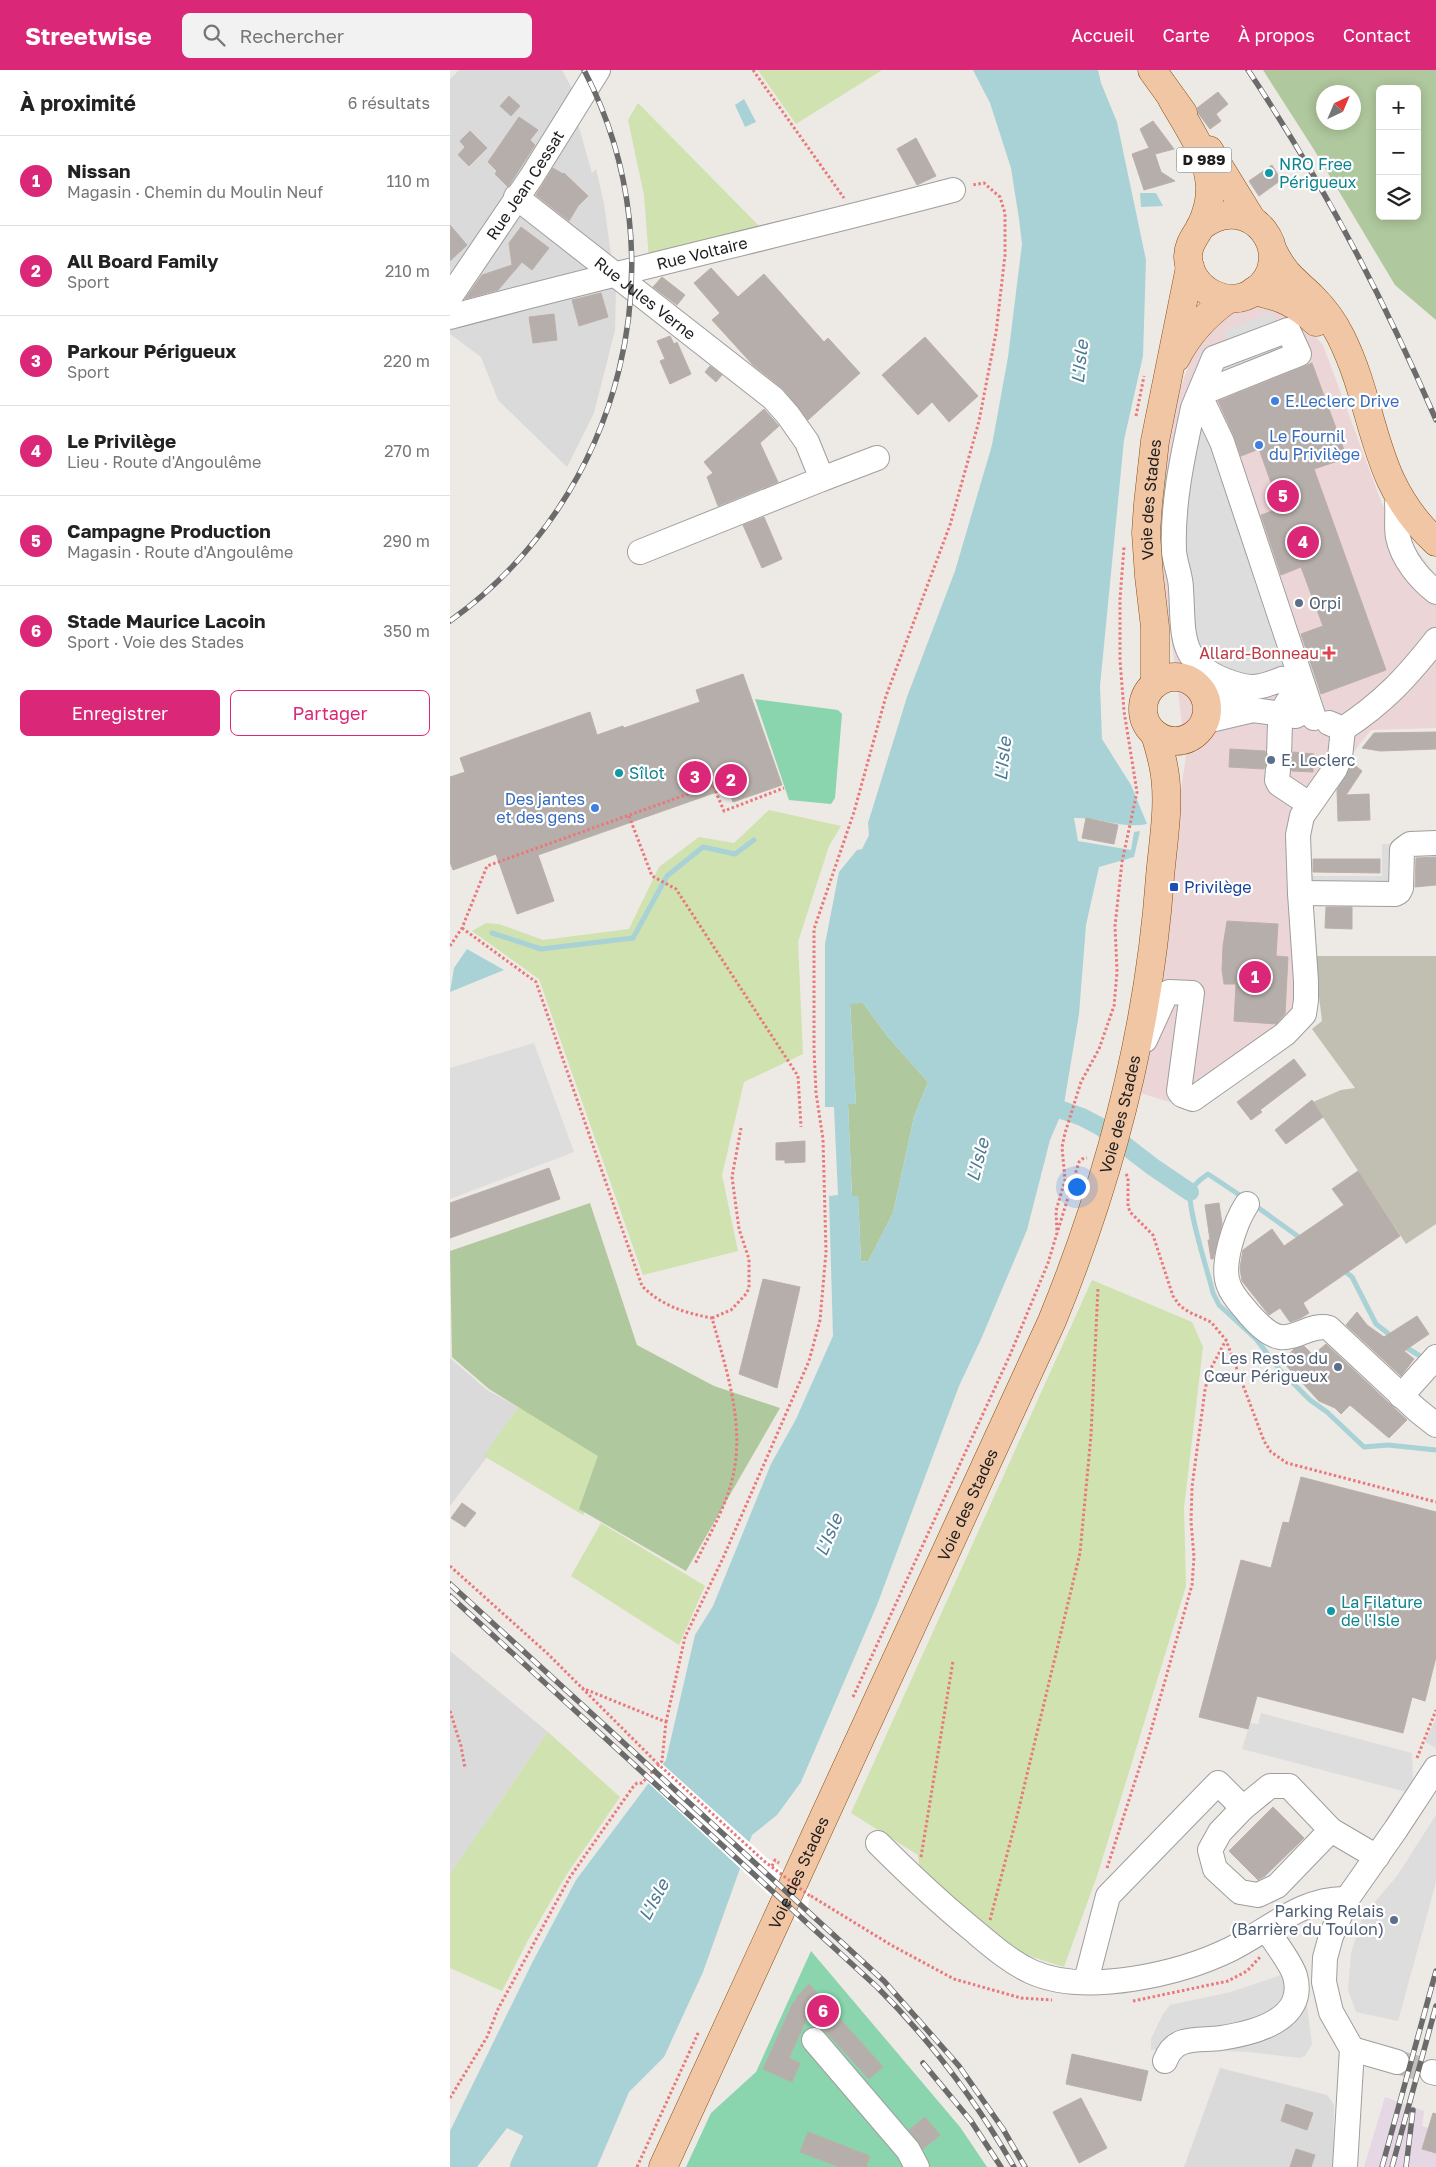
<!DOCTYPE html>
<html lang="fr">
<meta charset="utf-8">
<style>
body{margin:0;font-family:"Golos Text",sans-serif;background:#f2f2f2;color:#222}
.controls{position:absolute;right:15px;top:15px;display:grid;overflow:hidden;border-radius:8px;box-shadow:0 2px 12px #0003}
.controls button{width:45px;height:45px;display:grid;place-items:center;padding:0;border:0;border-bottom:1px solid #e0e0e0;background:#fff;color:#222;font:25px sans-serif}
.compass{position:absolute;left:866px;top:15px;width:45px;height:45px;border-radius:50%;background:#fff;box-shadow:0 2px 12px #0003;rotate:44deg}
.you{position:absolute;left:626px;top:1116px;width:18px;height:18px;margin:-12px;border:4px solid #fff;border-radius:50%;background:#1a73e8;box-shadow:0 0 0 8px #1a73e833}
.badge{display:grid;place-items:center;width:32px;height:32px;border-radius:50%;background:#db2777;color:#fff;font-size:16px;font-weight:700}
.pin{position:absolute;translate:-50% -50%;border:2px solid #fff;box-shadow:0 1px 5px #0006}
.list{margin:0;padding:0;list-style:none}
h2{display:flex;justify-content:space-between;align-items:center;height:65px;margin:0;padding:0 20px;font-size:21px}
h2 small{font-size:16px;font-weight:400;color:#767676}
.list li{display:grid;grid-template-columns:32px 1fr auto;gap:15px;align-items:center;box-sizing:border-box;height:90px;padding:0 20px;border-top:1px solid #e0e0e0}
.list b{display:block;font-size:19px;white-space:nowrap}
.list p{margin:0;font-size:16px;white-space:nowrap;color:#767676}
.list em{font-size:16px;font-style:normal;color:#767676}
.actions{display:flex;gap:10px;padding:15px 20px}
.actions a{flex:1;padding:11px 0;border:1px solid #db2777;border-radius:8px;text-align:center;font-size:18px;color:#db2777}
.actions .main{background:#db2777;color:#fff}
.icon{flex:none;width:28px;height:28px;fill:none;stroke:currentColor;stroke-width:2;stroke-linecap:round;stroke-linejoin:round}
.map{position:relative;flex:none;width:986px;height:2097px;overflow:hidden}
header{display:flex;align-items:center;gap:30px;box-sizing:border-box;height:70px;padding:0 25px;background:#db2777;color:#fff}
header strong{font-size:24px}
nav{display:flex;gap:28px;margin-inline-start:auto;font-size:18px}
.search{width:350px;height:45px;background:#f2f2f2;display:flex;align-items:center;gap:12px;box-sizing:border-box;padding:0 18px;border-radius:8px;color:#767676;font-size:19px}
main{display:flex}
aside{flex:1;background:#fff}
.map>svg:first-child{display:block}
.residential{fill:#dbdada}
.commercial{fill:#ecd5d7}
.industrial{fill:#e6d7e5}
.construction{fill:#c1bfb1}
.grass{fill:#cfe2af}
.forest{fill:#b0c89d;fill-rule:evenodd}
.pitch{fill:#8ad4ae}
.parking{fill:#ddd}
.water{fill:#a9d2d6;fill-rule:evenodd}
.pier{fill:#fff}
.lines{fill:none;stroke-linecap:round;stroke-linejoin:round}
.stream{stroke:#a9d2d6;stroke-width:5}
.canal{stroke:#a9d2d6;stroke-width:18}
.river{stroke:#a9d2d6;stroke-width:30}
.building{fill:#b6aeaa;stroke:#bdafa8}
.minor-tunnel{stroke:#c3c0bc;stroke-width:24;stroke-dasharray:24 12;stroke-linecap:butt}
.minor-casing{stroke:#9e9e9e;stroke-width:26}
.major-casing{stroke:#875010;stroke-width:29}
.path{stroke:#ea787b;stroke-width:3;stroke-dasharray:2.5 2.5;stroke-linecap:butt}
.minor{stroke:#fff;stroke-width:24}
.major{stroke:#f1c6a5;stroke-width:28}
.rail-casing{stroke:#6b6b6b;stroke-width:5.5}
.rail{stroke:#fff;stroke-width:4;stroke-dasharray:11;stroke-linecap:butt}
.path-bridge{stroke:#ea787b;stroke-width:3;stroke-dasharray:2.5 2.5;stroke-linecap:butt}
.culture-dot{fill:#0f9aa8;stroke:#fff;stroke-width:2}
.shop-dot{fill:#3f7fe0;stroke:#fff;stroke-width:2}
.service-dot{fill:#5c6f8a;stroke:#fff;stroke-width:2}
.health-dot{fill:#e0444e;stroke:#fff;stroke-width:2}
.transit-dot{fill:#1a4fb4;stroke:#fff;stroke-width:2}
.labels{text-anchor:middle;stroke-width:4.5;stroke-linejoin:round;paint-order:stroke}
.shield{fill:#fff;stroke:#616161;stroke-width:1}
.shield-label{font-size:15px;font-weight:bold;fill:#1d1d1d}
.culture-label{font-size:16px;fill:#0d838f;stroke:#fff;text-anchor:start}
.street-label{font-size:16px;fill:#1d1d1d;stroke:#fff}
.shop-label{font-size:16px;fill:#366cbe;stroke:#fff;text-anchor:start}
.service-label{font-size:16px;fill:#4e5e75;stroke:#fff;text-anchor:start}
.health-label{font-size:16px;fill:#be3a42;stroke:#fff;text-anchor:end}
.transit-label{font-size:16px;fill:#164399;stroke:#fff;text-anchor:start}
.water-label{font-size:18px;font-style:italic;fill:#4d7a94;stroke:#fff}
</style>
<header>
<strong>Streetwise</strong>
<div class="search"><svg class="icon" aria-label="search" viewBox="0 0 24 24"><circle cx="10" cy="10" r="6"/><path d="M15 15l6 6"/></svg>Rechercher</div>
<nav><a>Accueil</a><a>Carte</a><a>À propos</a><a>Contact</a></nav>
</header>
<main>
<aside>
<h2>À proximité<small>6 résultats</small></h2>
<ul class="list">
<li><span class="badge">1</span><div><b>Nissan</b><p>Magasin · Chemin du Moulin Neuf</p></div><em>110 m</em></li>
<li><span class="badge">2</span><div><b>All Board Family</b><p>Sport</p></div><em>210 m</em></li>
<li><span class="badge">3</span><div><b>Parkour Périgueux</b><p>Sport</p></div><em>220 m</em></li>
<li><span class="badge">4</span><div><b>Le Privilège</b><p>Lieu · Route d'Angoulême</p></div><em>270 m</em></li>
<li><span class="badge">5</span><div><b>Campagne Production</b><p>Magasin · Route d'Angoulême</p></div><em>290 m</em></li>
<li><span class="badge">6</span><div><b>Stade Maurice Lacoin</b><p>Sport · Voie des Stades</p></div><em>350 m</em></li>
</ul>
<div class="actions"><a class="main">Enregistrer</a><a>Partager</a></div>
</aside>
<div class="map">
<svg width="986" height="2097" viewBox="0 0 986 2097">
<rect width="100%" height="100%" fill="#ede9e4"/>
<path class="residential" d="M9,0H112L132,37L126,47L142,103L146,99L154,134L166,221L165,260L144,343L117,397L48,330L31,287L0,264V9Z
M0,1288L37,1320L68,1337L35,1385L37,1387L0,1436Z
M0,1581L98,1662L0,1804Z
M770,1998L877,2025L884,2035L883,2097H734Z"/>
<path class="commercial" d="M820,230L850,250L873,275L932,434L986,506V658L921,660L854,745L852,961L746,1040L687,1022L736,686L710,476L720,347L750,264L773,238Z"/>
<path class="industrial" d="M935,2027L974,2041L972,2056L986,2060V2097H914Z"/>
<path class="construction" d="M864,886H986V1154L956,1174L863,1032L891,1020L905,1018L862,959L872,951Z"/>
<path class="grass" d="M308,0H432L346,54Z
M188,33L315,162L199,190L194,125L178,50Z
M319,740L391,756L379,776L348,872L353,984L294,1012L272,1105L288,1181L193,1205L89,909L22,861L36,853L49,854L93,870L179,859L209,797L249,767L284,773Z
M642,1210L742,1252L753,1277L734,1438L736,1516L648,1803L614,1897L564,1881L470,1803L468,1785L401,1743Z
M68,1337L168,1389L133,1445L34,1386Z
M151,1453L255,1516L229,1575L121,1506Z
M98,1662L170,1727L117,1804L78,1870L52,1921L0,1898V1804Z"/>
<path class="forest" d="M813,0H986V250L945,215L863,78ZM930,19H967V146H930ZM874,22H904V52H874Z
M400,933H413L438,967L478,1012L464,1047L443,1143L418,1192L411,1191L408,1126H402L398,1034H406Z
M140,1133L187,1275L264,1316L330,1338L236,1501L129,1439L148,1386L39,1319L2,1287L0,1181Z"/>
<path class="pitch" d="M305,629L388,640L392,644L385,728L381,734L339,730Z
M361,1881L510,2057L537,2097H236L261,2043L306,2002Z"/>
<path class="parking" d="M823,242L826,259L842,252L862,291L764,328L871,624L836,631L831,618L751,605L720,440L777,275L775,261Z
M932,774H944V817H861L862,806H932Z
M84,973L124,1082L0,1129V998Z
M811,1643L962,1683L963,1708L960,1723L792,1679L800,1653L808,1654Z
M986,1648V1678L975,1672Z
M986,1745V1812L948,1951L906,1942L898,1920L901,1883L913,1846L947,1806Z
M852,1898L862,1974L855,1986L849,1988L799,1982L774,1981L773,1974L701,1980V1969L713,1944L720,1935L781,1922Z"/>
<path class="water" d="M523,0H648L651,13L667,52L696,190L693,286L674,370L650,616L652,669L681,715L697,754C672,759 650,747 624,748L628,771L681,780L684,762L690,761L684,787L649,797L636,855L629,944L613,1040L600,1070L577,1160L532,1267L509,1316L427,1535L351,1712L327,1745L302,1765L253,1902L214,1987L179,2022L147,2097H87L96,2077L57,2058L27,2097H0V2061L83,1891L126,1810L216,1690L245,1565L263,1536L321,1394L346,1349L383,1266L379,1126L388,1125L384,1037H375V874L389,802L407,780L412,779L419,765L418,753L457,627L505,501L542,375L558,287L572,174L569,149L561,98L540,33ZM413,933L438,967L478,1012L464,1047L443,1143L418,1192L411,1191L408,1126H402L398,1034H406L400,934Z
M294,29L306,52L295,57L285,35Z
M690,123H706L713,136L691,137Z
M17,879L54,900L0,922L4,898Z"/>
<path class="pier" d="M209,1691L317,1788L360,1821L358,1839L348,1852L193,1708Z"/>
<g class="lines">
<path class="stream" d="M42,863L91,879L183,868L217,806L253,777L285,784L304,770
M794,1128L758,1104C751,1109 744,1114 741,1121C735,1132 759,1205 763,1223L769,1235L806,1269L830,1300L860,1330L877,1342L914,1377L938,1375L986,1380
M803,1134L853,1170
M892,1199L902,1207L926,1254L944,1268
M952,1275L975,1289"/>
<path class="canal" d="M589,1032L632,1047L651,1057L703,1097L740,1122"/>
<path class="river" d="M75,2097L104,2037"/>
</g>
<path class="building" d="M768,22L778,34L766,44L771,51L760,59L748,43L747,38Z
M59,26L70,36L61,46L50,36Z
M69,47L88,60L80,70L85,75L58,117L45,104L47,101L38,92Z
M703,51L724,79L705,84L711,102L725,111L694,120L682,84L699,78L690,59Z
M20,61L37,78L19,96L8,85L15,77L10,71Z
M466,68L486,106L467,115L447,79Z
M822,95L831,110L809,126L799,111Z
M103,98L113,104L114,103L138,126L128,136L119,151L86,125Z
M0,155L17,175L0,191Z
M71,157L99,178L82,200L72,192L48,220L15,229L32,205L62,195L59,173Z
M261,198L288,227L314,204L374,272L378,268L410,303L358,350L333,319L303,295L262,250L270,243L244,213Z
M212,207L235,225L227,235L203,217Z
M151,223L158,247L129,256L122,230Z
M104,244L107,270L83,273L79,247Z
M220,266L224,274L227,272L241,304L220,314L210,291L215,289L207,271Z
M475,267L528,326L499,352L482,332L468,345L432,305Z
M862,293L897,388L864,399L936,600L871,624L851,564L873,556L851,497L831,505L811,445L830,438L809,379L791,386L784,366L768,331Z
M260,296L272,305L266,312L255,302Z
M314,339L329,356L310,373L328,412L268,436L257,407L263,403L254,392Z
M314,447L332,489L312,498L293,455Z
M293,604L332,715L283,732L278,718L88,785L104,831L67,844L46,784L3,800L0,792V707L15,702L10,688L140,642L147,665L173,656L174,658L250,632L246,620Z
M986,662V679L930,681L912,678L924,663Z
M780,679L815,681L819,690L814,699L779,697Z
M843,682L864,684L863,702L842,701L838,692Z
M902,693L912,701L896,725L919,724L920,750L888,751L887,720Z
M636,748L668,755L664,774L632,768Z
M986,787V815L965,817L966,788Z
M863,789H930V803L863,802Z
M876,837H902V859L875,858Z
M777,851L828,854L826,886L838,887L835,944L826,954L784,951L786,914H774L772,900L773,876Z
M844,989L856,1005L810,1040L812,1042L801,1050L787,1032Z
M862,1030L873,1047L836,1074L825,1060Z
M355,1071V1092L335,1093V1090H326V1073Z
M99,1098L110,1129L0,1168V1133Z
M908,1101L950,1166L853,1233L859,1243L851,1248L840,1252L830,1238L819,1245L792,1211L790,1198L793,1180L822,1159L834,1176L894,1135L882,1119Z
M769,1133L772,1154L763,1189H761L758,1170H760L755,1135Z
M313,1209L350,1217L327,1318L289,1304Z
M907,1242L917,1255L934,1267L967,1246L979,1264L954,1281L964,1289L951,1306L896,1255Z
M876,1274L957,1350L939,1368L900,1335L891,1344L885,1338L869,1331L832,1291L844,1279L854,1276L863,1285Z
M851,1407L986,1442V1587L975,1631L962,1627L953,1663L807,1626L798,1659L749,1647L791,1490L821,1498L833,1452L839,1453Z
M12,1433L26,1443L15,1457L1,1448Z
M823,1737L854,1768L815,1806L808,1810L779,1781Z
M359,1914L433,1997L419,2009L359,1943L339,1988L350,1993L342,2012L313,1999L343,1933L347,1929L346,1928Z
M622,1984L698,2001L691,2031L616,2014Z
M631,2028L657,2078L629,2093L603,2042Z
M836,2034L863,2043L857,2060L831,2051Z
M983,2043L986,2044V2083L972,2079Z
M475,2047L490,2065L473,2079L459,2060Z
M358,2062L420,2086L416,2097H390L350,2082Z
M846,2079L865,2085L861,2097H840Z"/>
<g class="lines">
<path class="minor-tunnel" d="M947,1992L982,2002"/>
<defs>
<g id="minor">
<path id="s1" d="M66,127L323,328L338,345L357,372L372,409L190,482"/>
<path id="s2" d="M0,227L82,106L148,0"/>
<path id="s3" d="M0,247C167,202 336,164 503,120"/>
<path d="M372,409L427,388"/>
<path d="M947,434C948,445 946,457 948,467C952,488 969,509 986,522"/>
<path d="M754,623L803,640L846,646"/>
<path d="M756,651L803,640"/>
<path d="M879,653L893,659C934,632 956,608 986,570"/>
<path d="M829,682C830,670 829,657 831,646C834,630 852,626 832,609C808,619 799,620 774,610C727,591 734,562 731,519C731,506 725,494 724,481C722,433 733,385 743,338L764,288L838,260L849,284L749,324L772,372L864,648"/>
<path d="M828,700L827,710L829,714L859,734"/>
<path d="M850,823L945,824L949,822L951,818L952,780L960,774L986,773"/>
<path d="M695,970L716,924L719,922L742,923L729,1021L732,1025L743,1029L835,964L854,944L856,930V911L850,823L848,765L852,746L885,699L890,687L893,659"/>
<path d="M797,1134C785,1152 770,1196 779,1216C783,1227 792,1235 799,1244C807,1253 818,1265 830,1267C847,1269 862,1253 879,1258L967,1340L986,1355"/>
<path d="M951,1326L986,1287"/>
<path d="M793,1738L770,1762L760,1780L765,1799L790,1822L808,1825L827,1816L881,1760"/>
<path d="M428,1773C459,1804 490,1833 523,1860C542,1876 560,1892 582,1902C636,1926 730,1904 781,1879C819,1860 853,1827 897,1829"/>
<path d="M636,1911L658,1826L768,1713L793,1738L820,1716H839L881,1760L927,1787"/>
<path d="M364,1970L458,2080L467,2097"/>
<path d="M902,1979L947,1992"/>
<path d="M715,1991C718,1983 724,1975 733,1972C745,1968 759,1970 771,1968C804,1963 857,1950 845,1906C842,1894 824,1871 817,1860"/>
<path d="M982,2002L986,2003"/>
<path d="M895,2097L902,1979L881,1942L874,1912L875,1888L881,1866L897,1829L946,1759L986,1698"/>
</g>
<g id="major">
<path d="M702,0L733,43"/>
<path d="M722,29C736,54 755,80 759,108C762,125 758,141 751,156C745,167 738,174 738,187C739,219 778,241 805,221C850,188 802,116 750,157"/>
<path d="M759,80L802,150"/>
<path d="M823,181C827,189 832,197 837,203C845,212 854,219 862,227C874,239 884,253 891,267C928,342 919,410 986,472"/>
<path d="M804,221C832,227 846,233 866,252"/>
<path d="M726,288C738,264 757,244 778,229"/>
<circle cx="725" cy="639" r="32"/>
<path id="s4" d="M705,614V557L699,506L696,463L698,434L705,371L740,197"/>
<path id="s5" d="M213,2097L602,1251C660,1109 699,960 710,807C713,771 721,730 713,694C711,684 708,674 705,664"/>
</g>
</defs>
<use href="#minor" class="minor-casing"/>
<use href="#major" class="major-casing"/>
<path class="path" d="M303,0L394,128
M686,346L694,306
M179,746L202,806L226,819L348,1006L351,1057
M12,858L86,912L192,1216C212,1236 235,1243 262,1248C276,1299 296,1356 282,1410C275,1439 258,1467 245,1494
M0,876L12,858L37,796L263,715L274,741L334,718
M676,1104L678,1107V1136L680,1142L703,1165L723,1226L730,1236L739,1242L761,1252L776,1270L814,1371L821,1382L837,1393L986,1432
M608,1160L629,1092L632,1089L637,1088
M262,1248L281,1240L296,1224L299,1218V1189L289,1159L282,1107L291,1058
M0,1496L98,1584L207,1693
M403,1627L560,1285L598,1193L607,1163L606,1141L615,1110L612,1077L615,1063L631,1012L649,979L664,936L667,902L665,856L672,792L687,722L674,641L670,590V529L674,477
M0,1641L11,1676L15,1698
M216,1652L235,1567L273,1488L359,1291L370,1250L376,1182L373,1069L366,1023L364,979V859L404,742L436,626L500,455L529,351L546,263L555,185V143L550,127L534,113L522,115
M967,1688L986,1640
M471,1787L503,1591
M322,1796L325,1790L329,1793
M657,1798L698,1671L742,1515L744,1487L741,1452L742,1417L755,1320L759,1302L776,1270
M361,1826L441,1875L504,1909L571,1928L602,1930
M540,1850L568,1742L630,1483L641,1365L648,1218
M683,1931L778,1911L797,1901L811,1886
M0,2028L37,1967L48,1939L120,1807L183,1717L187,1713H192L212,1691L216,1652L132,1618
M187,2097L249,1961"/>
<use href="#minor" class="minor"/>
<use href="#major" class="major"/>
<defs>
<path id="rail" d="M798,0C872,111 933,227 986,350
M0,551C173,427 233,189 134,0
M0,1514L434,1911L509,1996L553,2059L575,2097
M0,1526L427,1917C481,1971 526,2031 564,2097
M473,1993L521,2051L551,2097
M932,2097L986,1901
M942,2097L986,1936
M956,2097L963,2040"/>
</defs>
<use href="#rail" class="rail-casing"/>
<use href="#rail" class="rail"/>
<path class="path-bridge" d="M207,1693L314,1791L360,1826"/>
</g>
<g class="culture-dot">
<circle cx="819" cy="103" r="5"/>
<circle cx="169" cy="703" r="5"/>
<circle cx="881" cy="1541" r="5"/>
</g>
<g class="shop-dot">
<circle cx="825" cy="331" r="5"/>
<circle cx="809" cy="375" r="5"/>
<circle cx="145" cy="738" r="5"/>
</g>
<g class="service-dot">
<circle cx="849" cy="533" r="5"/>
<circle cx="821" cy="690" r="5"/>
<circle cx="888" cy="1297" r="5"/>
<circle cx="944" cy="1850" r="5"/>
</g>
<path class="health-dot" d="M876.5 575.5h5v5h5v5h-5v5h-5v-5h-5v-5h5z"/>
<rect class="transit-dot" x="719" y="812" width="10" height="10" rx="2.5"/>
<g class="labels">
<rect class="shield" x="726.5" y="77.5" width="55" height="25" rx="4"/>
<g class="shield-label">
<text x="754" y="95">D 989</text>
</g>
<g class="culture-label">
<text x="829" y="100">NRO Free<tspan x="829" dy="18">Périgueux</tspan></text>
<text x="179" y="709">Sîlot</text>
<text x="891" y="1538">La Filature<tspan x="891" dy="18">de l'Isle</tspan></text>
</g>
<g class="street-label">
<text dy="6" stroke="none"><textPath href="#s2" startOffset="135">Rue Jean Cessat</textPath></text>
<text dy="6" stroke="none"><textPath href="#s3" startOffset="260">Rue Voltaire</textPath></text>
<text dy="6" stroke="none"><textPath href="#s1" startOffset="164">Rue Jules Verne</textPath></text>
<text dy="6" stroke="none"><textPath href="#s4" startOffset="185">Voie des Stades</textPath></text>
<text dy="6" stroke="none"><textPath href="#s5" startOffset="1149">Voie des Stades</textPath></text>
<text dy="6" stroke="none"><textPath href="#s5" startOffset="729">Voie des Stades</textPath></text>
<text dy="6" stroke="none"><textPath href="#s5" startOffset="324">Voie des Stades</textPath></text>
</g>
<g class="shop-label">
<text x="835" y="337">E.Leclerc Drive</text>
<text x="819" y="372">Le Fournil<tspan x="819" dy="18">du Privilège</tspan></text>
<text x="135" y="735" text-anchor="end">Des jantes<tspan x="135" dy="18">et des gens</tspan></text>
</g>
<g class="service-label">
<text x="859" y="539">Orpi</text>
<text x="831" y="696">E. Leclerc</text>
<text x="878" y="1294" text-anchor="end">Les Restos du<tspan x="878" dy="18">Cœur Périgueux</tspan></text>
<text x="934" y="1847" text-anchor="end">Parking Relais<tspan x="934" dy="18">(Barrière du Toulon)</tspan></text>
</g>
<g class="health-label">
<text x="869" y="589">Allard-Bonneau</text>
</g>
<g class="transit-label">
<text x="734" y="823">Privilège</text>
</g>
<g class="water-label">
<text transform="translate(630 292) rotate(-84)" y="6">L'Isle</text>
<text transform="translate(553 689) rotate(-84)" y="6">L'Isle</text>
<text transform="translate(528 1090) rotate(-75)" y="6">L'Isle</text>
<text transform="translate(379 1465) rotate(-67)" y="6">L'Isle</text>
<text transform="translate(204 1830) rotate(-62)" y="6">L'Isle</text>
</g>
</g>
</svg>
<div class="controls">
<button>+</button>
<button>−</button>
<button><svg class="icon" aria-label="layers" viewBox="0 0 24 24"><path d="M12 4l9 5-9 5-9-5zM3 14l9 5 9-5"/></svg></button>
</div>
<svg class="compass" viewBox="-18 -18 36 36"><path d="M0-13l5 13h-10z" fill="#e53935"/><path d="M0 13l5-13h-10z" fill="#767676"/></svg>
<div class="you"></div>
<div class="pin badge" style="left:805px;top:907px">1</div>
<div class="pin badge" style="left:281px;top:710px">2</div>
<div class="pin badge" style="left:245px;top:707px">3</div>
<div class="pin badge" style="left:853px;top:472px">4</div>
<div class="pin badge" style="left:833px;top:426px">5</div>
<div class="pin badge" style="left:373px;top:1941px">6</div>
</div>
</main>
